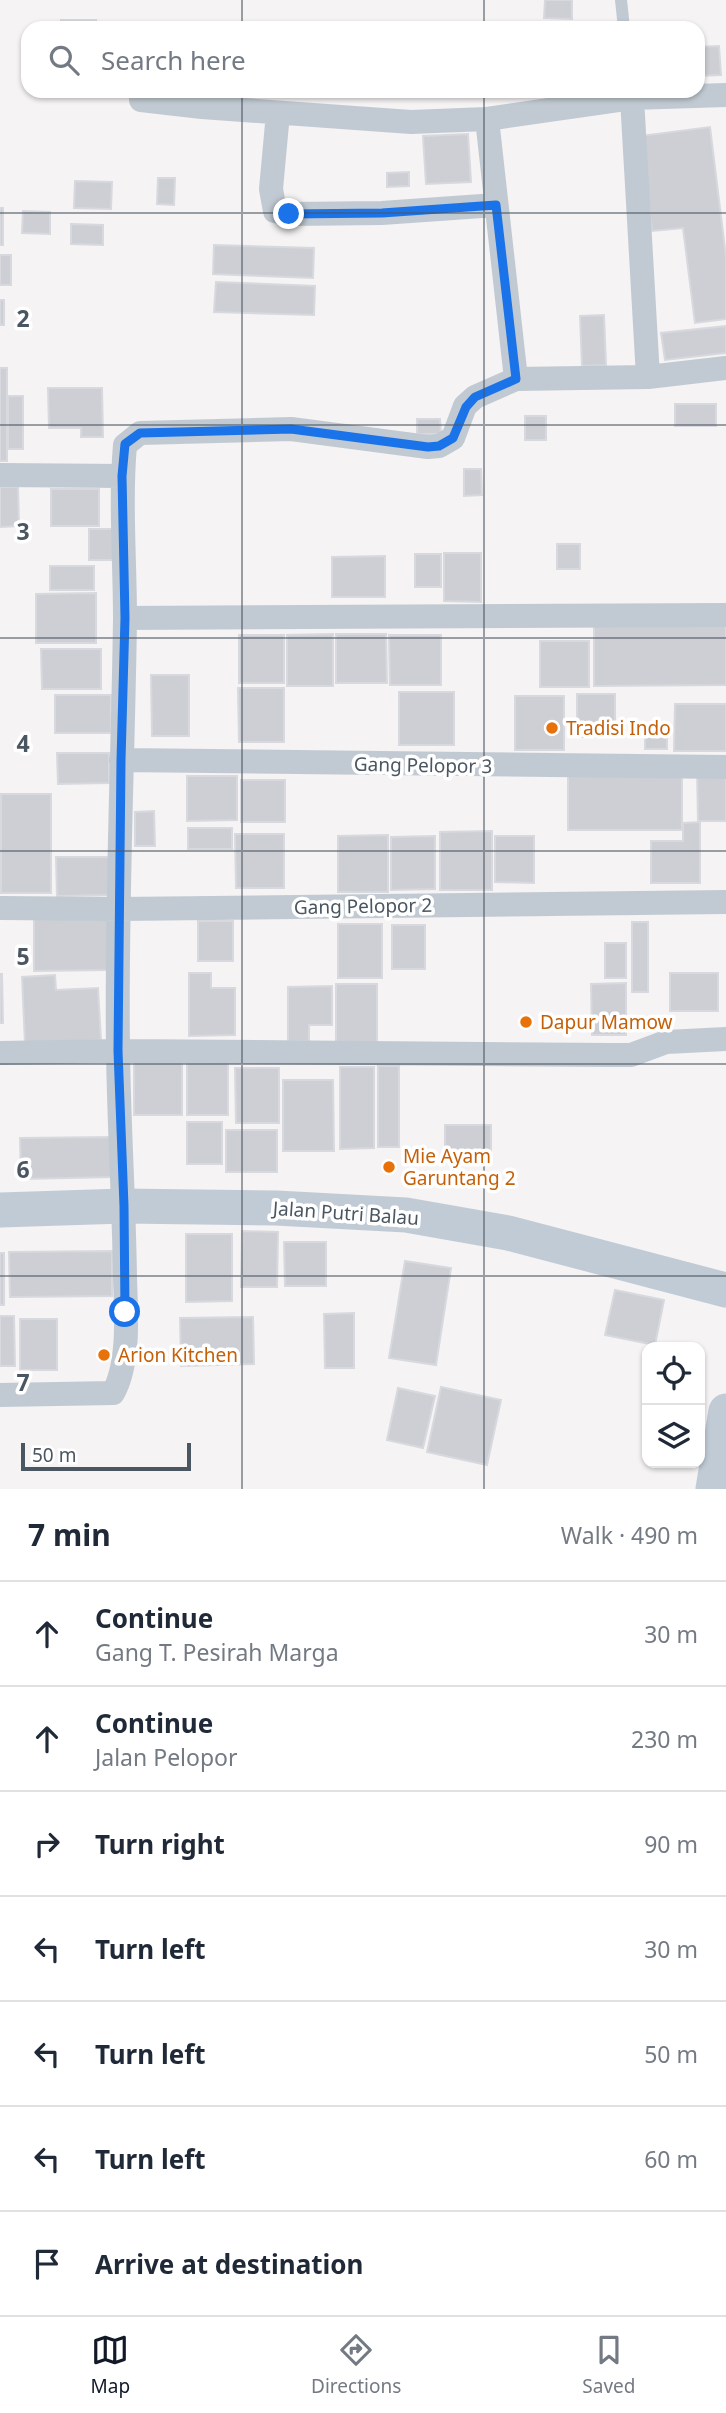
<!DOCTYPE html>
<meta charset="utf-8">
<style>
body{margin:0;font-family:"Noto Sans",sans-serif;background:#f2f2f3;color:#1f2937}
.controls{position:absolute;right:21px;bottom:21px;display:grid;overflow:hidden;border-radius:14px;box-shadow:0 2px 5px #0004}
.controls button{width:63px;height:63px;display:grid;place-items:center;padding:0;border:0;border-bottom:2px solid #e0e1e3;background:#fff;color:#1f2937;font:35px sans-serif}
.scale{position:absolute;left:21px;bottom:18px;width:170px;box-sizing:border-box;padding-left:7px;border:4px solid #4a5661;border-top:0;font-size:19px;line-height:24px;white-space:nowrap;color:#4a5661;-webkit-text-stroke:5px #fff;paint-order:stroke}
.stop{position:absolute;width:21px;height:21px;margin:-16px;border:5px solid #1a73e8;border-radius:50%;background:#fff}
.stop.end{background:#1a73e8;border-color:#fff;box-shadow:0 2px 7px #0008}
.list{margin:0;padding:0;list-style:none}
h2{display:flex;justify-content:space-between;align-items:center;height:91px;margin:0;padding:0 28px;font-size:30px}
h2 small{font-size:23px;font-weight:400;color:#747a83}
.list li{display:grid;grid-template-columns:46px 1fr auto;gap:21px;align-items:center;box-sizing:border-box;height:105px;padding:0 28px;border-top:2px solid #e0e1e3}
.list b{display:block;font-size:26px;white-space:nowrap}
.list p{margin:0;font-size:23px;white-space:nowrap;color:#747a83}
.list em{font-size:23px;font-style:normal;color:#747a83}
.icon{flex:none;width:38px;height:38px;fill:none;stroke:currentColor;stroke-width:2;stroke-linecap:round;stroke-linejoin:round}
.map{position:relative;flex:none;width:726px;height:1489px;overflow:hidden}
.search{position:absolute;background:#fff;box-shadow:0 2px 5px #0004;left:21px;right:21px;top:21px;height:77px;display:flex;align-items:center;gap:18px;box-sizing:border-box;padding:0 24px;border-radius:21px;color:#747a83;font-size:26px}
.sheet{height:826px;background:#fff}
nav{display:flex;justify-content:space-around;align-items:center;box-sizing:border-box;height:98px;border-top:2px solid #e0e1e3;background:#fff;font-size:19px;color:#747a83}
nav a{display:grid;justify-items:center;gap:4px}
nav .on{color:#111827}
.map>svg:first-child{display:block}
.building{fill:#cdcfd5;stroke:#d7d9de;stroke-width:2}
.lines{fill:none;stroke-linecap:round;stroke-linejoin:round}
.lane{stroke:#c1cad2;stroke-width:12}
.street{stroke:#c1cad2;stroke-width:24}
.secondary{stroke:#c1cbd6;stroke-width:35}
.route{stroke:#1a73e8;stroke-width:9}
.grid{fill:none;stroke:#4a5661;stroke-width:2;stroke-opacity:0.55}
.food-dot{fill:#e8710a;stroke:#fff;stroke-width:2.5}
.labels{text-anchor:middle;stroke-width:7;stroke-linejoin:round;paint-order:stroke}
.food-label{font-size:19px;fill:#c56008;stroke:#fff;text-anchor:start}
.street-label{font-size:19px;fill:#4a5661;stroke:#fff}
.grid-label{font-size:23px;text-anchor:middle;font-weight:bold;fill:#4a5661;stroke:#fff;stroke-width:7;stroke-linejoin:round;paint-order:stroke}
</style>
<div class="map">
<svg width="726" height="1489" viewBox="0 0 726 1489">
<rect width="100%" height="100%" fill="#f5f3f3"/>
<path class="building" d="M545,0H572V19L544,18Z
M61,20H96V28H61Z
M719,46L721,75L698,76V47Z
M710,127L726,257V319L695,323L683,228L652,231L640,136Z
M468,134L471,182L426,184L423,136Z
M409,172V186L387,187V173Z
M158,178H175L174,205L157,204Z
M75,181L112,182L111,209L74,208Z
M0,208H3V245H0Z
M23,211L50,212V234L22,233Z
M71,224L103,225V245L71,244Z
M214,245L314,248L313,278L213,274Z
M0,255H11V285H0Z
M216,282L315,286L314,315L214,312Z
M0,300H4V325H0Z
M604,315L606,365L582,366L580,316Z
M726,326V353L665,360L661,333Z
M0,368H7V461H0Z
M48,388H102L103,437H81V428H49Z
M8,396H23V449H8Z
M675,404H716V426H675Z
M525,416H546V440H525Z
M417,419H440L441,434H417Z
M464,469H481L482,495L464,496Z
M0,487H18L19,526L0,527Z
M51,489H99V526H51Z
M89,529H115V560H89Z
M557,544H580V569H557Z
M444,553H481V602L444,601Z
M415,554H441V587H415Z
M385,556V597H332V557Z
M50,566H94V590H50Z
M96,593V643H36V594Z
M726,621V685L594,686V622Z
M333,634V686H287V635Z
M336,634H386L387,683H336Z
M239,635H284V683H239Z
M389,635H441V685H390Z
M540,641H589V687H540Z
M41,649H101V689H42Z
M151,675H189V736H152Z
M238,688H284V742H239Z
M399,692H454V745H399Z
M577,694H615V737H577Z
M55,695H111V733H55Z
M515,696H564V750H515Z
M675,704H726V751H674Z
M645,729H667V749H645Z
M57,753H109V783L58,784Z
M697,769H726V821H698Z
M568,773H682V830H568Z
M187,776H237V820L187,821Z
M241,780H285V822H241Z
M1,794H51V893H1Z
M154,811L155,846H135V812Z
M700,822V883H651V841H683V823Z
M188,828H232V849H188Z
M492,831V890H440V832Z
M235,834H284V888H236Z
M388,835V892H338V836Z
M435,836V889L391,890V837Z
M495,836H534V883L495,882Z
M56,857H111L112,895L57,896Z
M34,910H108V970L34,971Z
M198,921H233V961H198Z
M632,922H648V992H632Z
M338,924H382V978H338Z
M392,925H425V969H392Z
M605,943H626V978H605Z
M189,973H211V988H235V1035L189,1036Z
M670,973H718V1011H670Z
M0,974H2L3,1023H0Z
M55,975L56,990L98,988L101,1040L25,1044L22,977Z
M626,983V1035H592L591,984Z
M336,984H377V1042H336Z
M332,986V1025H309V1041H288V987Z
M134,1059H182V1115H134Z
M187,1062H228V1115H187Z
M378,1066H399V1147H378Z
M340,1067H374V1148L340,1149Z
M235,1068H279V1123H236Z
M283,1080H333L334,1151H283Z
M187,1122H222V1164H187Z
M445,1125H491V1161H445Z
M226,1130H277V1172H226Z
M113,1137L114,1177L21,1179L20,1138Z
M242,1231L278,1232L277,1287H241Z
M186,1234H232V1301L186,1302Z
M284,1242H326V1286H285Z
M112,1251V1296L10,1297L9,1252Z
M0,1253H4V1305H0Z
M405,1261L451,1268L436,1365L389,1358Z
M615,1290L664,1300L655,1345L605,1335Z
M354,1313V1368H325L324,1314Z
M0,1316H14L15,1366H0Z
M253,1317L254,1364L181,1366L180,1318Z
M20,1319H57V1370H20Z
M441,1387L501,1400L487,1465L427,1452Z
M398,1388L435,1396L423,1448L387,1440Z"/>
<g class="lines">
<path class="lane" d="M621,0L624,28"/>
<path class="street" d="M632,98L648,377
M141,100L202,107L411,122L487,119L632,98L726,95
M278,113L271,189L275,211L289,214L382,213L496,205
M487,119L516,379
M0,475L123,476
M125,618L726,615
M121,760L726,767
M0,908L120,909L726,902
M0,1053L118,1051L610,1055H631L666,1042L726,1039
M0,1395L113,1393C130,1363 126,1312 125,1278C124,1203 119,1127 118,1051C116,907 123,763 125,619C125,561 120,502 125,445L140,433L291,429L428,447L439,446L453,438L465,406L475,397L516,379L648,377L726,368"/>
<path class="secondary" d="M0,1210L124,1206L276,1208L406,1215L508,1233L726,1290
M713,1489L726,1411"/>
</g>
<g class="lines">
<path class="route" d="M125,1312L124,1206L118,1051L121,760L125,618L122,476L125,444L140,433L291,429L428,447L439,446L453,438L466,407L475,397L516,379L496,205L382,213L289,214"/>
</g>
<path class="grid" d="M242,0V28M484,0V28M242,91V1489M484,91V1489M0,213H726M0,425H726M0,638H726M0,851H726M0,1064H726M0,1276H726"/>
<g class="food-dot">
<circle cx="552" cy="728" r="7"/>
<circle cx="526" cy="1022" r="7"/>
<circle cx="389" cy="1167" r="7"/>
<circle cx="104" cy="1355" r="7"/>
</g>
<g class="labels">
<g class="food-label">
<text x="566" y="735">Tradisi Indo</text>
<text x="540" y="1029">Dapur Mamow</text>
<text x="403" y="1163">Mie Ayam<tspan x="403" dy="22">Garuntang 2</tspan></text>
<text x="118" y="1362">Arion Kitchen</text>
</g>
<g class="street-label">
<text transform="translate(423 765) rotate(1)" y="7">Gang Pelopor 3</text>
<text transform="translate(363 906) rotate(-1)" y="7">Gang Pelopor 2</text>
<text transform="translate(346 1213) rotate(4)" y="7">Jalan Putri Balau</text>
</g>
</g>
<g class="grid-label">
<text x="23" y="327">2</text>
<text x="23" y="540">3</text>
<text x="23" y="752">4</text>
<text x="23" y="965">5</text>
<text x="23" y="1178">6</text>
<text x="23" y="1391">7</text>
</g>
</svg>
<div class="controls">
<button><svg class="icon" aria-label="locate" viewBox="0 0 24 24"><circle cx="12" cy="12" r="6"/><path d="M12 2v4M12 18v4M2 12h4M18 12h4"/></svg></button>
<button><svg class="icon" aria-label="layers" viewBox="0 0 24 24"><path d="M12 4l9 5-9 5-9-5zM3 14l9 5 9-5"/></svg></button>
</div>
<div class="scale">50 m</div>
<div class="stop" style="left:125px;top:1312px"></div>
<div class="stop end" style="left:289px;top:214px"></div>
<div class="search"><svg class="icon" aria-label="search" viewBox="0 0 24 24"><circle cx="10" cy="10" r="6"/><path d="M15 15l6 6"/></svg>Search here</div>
</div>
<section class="sheet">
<h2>7 min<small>Walk · 490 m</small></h2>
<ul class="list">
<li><svg class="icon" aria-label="ahead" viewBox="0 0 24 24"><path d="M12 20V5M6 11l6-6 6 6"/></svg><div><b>Continue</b><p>Gang T. Pesirah Marga</p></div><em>30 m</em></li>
<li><svg class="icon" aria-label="ahead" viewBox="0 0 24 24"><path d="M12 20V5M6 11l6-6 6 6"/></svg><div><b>Continue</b><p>Jalan Pelopor</p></div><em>230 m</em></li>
<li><svg class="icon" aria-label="right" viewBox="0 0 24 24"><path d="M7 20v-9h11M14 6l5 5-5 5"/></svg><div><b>Turn right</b></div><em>90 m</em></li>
<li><svg class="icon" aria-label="left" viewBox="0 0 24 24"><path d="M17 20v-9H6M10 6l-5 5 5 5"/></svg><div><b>Turn left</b></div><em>30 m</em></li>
<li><svg class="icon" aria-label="left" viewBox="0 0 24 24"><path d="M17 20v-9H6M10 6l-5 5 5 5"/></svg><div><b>Turn left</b></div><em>50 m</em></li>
<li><svg class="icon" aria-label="left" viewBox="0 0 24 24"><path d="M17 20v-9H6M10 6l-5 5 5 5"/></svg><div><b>Turn left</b></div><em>60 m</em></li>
<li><svg class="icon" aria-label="arrive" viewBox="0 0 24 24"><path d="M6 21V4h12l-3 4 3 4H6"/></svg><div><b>Arrive at destination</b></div></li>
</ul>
</section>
<nav>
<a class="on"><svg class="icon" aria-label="map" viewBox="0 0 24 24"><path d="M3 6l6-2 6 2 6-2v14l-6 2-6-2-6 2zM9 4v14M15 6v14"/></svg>Map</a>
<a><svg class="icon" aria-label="directions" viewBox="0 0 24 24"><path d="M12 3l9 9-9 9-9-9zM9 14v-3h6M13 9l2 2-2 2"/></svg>Directions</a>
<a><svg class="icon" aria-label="saved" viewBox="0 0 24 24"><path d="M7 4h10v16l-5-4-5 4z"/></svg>Saved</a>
</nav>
